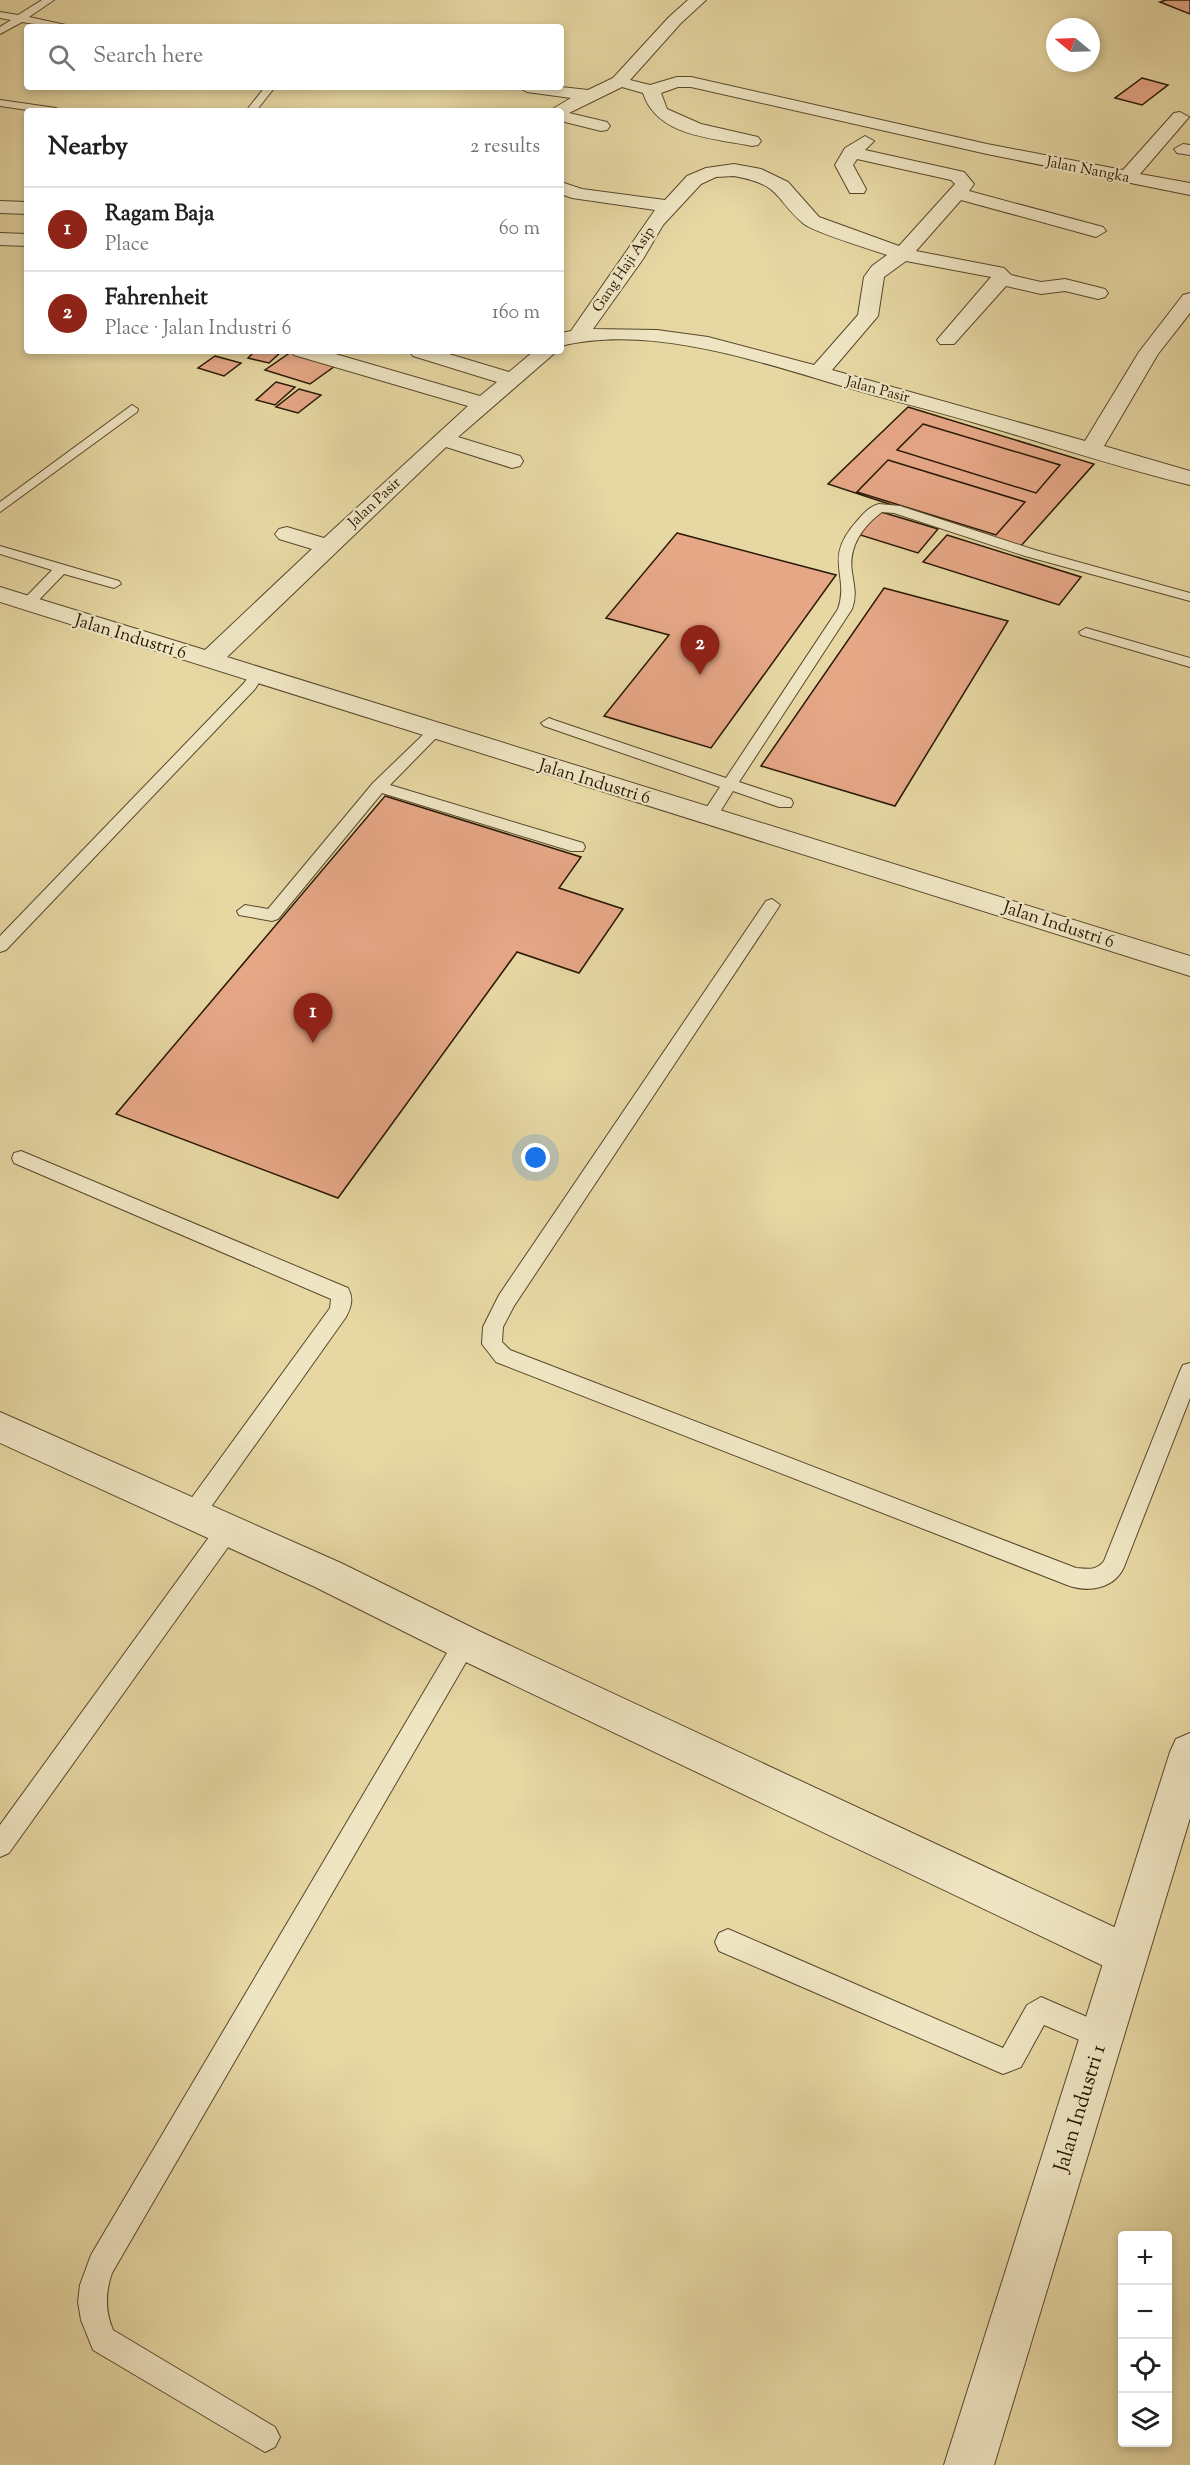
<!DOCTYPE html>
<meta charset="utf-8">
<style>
body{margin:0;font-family:"Sorts Mill Goudy",serif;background:#f6f6f6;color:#202124}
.controls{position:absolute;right:18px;bottom:18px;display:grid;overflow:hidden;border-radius:6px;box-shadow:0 3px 9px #0003}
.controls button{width:54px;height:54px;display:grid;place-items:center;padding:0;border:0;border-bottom:2px solid #e0e0e0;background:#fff;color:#202124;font:30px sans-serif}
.compass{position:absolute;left:1046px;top:18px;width:54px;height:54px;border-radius:50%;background:#fff;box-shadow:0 3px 9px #0003;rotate:289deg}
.you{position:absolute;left:536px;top:1158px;width:21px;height:21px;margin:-15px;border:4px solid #fff;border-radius:50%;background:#1a73e8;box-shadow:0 0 0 9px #1a73e833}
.badge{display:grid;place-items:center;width:39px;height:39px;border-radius:50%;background:#8f2418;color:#fff;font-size:20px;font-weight:700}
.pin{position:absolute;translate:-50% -50px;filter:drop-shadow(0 2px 3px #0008)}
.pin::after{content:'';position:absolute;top:32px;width:21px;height:18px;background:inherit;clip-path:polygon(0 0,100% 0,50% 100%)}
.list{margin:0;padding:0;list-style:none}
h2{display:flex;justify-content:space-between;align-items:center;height:78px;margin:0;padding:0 24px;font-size:26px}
h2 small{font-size:20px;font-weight:400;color:#757577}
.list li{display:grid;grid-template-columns:39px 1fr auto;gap:18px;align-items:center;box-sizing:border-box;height:84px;padding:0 24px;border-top:2px solid #e0e0e0}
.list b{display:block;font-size:22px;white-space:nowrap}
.list p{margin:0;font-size:20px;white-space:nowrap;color:#757577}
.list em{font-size:20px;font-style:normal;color:#757577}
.icon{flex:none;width:33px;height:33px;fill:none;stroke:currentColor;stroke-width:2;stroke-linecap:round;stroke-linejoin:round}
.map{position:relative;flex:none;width:1190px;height:2465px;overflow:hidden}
.search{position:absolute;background:#fff;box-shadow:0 3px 9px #0003;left:24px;top:24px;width:540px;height:66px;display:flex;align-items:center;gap:15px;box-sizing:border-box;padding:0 21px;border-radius:6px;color:#757577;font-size:22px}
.panel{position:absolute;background:#fff;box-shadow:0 3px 9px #0003;left:24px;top:108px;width:540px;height:246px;border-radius:6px}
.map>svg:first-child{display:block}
.building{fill:#e6a787;stroke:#281803;stroke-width:1.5}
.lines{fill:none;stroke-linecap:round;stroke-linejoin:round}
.service-casing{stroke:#58482b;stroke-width:2}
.minor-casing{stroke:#58482b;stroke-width:2}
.tertiary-casing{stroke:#58482b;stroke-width:2}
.service{fill:#efe5c3;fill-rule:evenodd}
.minor{fill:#efe5c3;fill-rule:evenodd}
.tertiary{fill:#efe5c3;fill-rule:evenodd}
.labels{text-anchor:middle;stroke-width:4.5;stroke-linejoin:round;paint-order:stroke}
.far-street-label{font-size:15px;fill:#281803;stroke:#efe5c3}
.street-label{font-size:18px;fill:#281803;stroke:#efe5c3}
.near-street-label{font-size:21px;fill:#281803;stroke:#efe5c3}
</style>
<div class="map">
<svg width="1190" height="2465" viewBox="0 0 1190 2465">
<rect width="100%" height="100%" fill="#e6d7a3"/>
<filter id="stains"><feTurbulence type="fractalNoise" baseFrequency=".00333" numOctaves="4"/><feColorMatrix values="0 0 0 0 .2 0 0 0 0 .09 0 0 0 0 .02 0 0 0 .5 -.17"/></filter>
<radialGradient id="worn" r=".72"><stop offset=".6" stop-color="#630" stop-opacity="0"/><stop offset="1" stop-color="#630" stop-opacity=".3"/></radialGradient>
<path class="building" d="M1166,0H1190V14L1160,2Z
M1142,78L1168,85L1142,105L1115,98Z
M255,351H282L269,363L248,358Z
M291,352L335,366L310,384L265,370Z
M215,356L241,363L224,376L198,368Z
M276,382L295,387L275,405L256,400Z
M299,389L321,395L298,413L276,407Z
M908,407L1094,464L1020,547L828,484Z
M923,424L1060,465L1036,493L897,450Z
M888,460L1025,502L996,535L857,492Z
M878,511L938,529L918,553L857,534Z
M677,533L836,575L711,748L604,716L669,635L606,618Z
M947,535L1081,577L1059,605L923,562Z
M884,588L1008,621L895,806L761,766Z
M385,796L581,857L559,888L623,909L579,973L517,952L338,1198L116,1114Z"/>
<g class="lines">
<defs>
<path id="service" d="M42,0H54L29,17L75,27H53L22,22L0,34V27L11,20L0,18V12L18,15Z
M265,87H275L256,111H246Z
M0,100L56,108L61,111H34L0,106Z
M132,405L138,409L137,412L0,512V502Z
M879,504L900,506L1035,550L1190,593V601L1025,556L894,513L882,512C863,526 848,547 852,572C854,586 857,595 852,609L739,782L791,799L793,803L791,807H779L733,791L715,820H703L701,816L720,787L544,726L541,723L549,718L554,720L726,778L838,609C850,574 822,560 857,521C863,514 870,506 879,504Z
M0,546L119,581L121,584L114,588L64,574L33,606H23L21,603L23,600L52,570L0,554Z
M1086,628L1190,658V667L1081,635L1079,632Z
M257,671L264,675L255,689L6,950L0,952V936L244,683L252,672Z
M435,726L443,731L440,734L390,785L583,843L585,847L583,851H571L382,793L278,919L272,921L239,915L237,911L245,905L268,909L373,783L430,728Z
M772,899L780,905L514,1306L503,1327L502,1342L510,1350L1076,1568C1088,1569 1096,1571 1104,1561L1180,1371L1183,1365L1190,1363V1398L1124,1567C1114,1589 1088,1593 1067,1585L496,1362L482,1344L483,1327L499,1295L766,901Z
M21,1151L348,1288C354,1299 351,1307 346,1317L201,1521L193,1523L185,1521L182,1514L185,1507L330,1308L331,1299L14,1163L12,1158L14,1153Z
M228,1519L236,1522L239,1529L236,1536L9,1853L0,1857V1825L220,1522Z
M465,1633L473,1636L476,1643L473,1650L112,2273C105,2293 105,2311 113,2330L275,2427L280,2437L275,2447L265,2452L93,2350L81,2320L78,2302L80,2285L91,2255L457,1636Z
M728,1929L1003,2048L1027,2005L1041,1997L1110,2027L1114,2036L1110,2045L1101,2049L1044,2025L1021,2067L1003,2074L719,1951L715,1942L719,1933Z"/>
<path id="minor" d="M688,0H706L681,23L630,80L650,85L677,77H691L987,144L1123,170L1174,113L1180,112L1189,117L1140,174L1190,183V195L987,154L691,87H678L661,93L667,109L701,124L758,137L761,141L758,145L752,146C714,138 657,137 643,93L622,87L569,113L607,122L610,126L607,130L601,131L561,121V111H549L571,98L527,92L518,87H561L588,90L613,78L669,17Z
M865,136L874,141L865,150L964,172L974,184L969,191L1103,227L1106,231L1096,237L961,200L916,251L1004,268L1011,275L1041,282L1065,279L1105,289L1108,293L1105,297L1098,299L1065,291L1041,294L1006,286L954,344H940L937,340L991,277L906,261L884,277L878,316L832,370L1085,441L1139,352L1183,295L1190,293V313L1158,354L1104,446L1190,471V485C1116,467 1045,443 972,422C920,407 866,394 815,378C738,355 641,326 561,346V333L571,331L655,210L572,198L561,194V182L582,189L665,200L687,176L706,168L734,164L761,169L788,182L819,217L899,246L955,184L951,180L857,159L853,165L866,189L864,193H850L835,165L845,148ZM734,176C783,185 773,198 804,224C816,233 870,249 887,255L872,266L864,277L858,315L814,365L708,337L657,330L593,329L643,259L663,225L701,184L716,177Z
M1183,144L1190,145V155L1177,153L1174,149Z
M0,201L27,202V214L0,213Z
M0,233L27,234V246L0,245Z
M291,351H325L480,396L497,382L413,356L410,352L439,351L509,372L534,351H557L458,437L520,456L523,461L520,466L512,468L446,447L227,657L1190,956V976L0,602V587L205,650L312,549L279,539L275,534L279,529L287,527L324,538L468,406L294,355Z
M0,1412L341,1563L479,1631L1142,1940L1148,1955L1142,1970L1127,1976L1112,1970L451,1655L315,1587L0,1443Z"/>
<path id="tertiary" d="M1190,1733V1818L994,2465H944L1170,1752L1176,1739Z"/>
</defs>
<use href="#service" class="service-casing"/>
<use href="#minor" class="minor-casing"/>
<use href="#tertiary" class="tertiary-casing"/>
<use href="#service" class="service"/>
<use href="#minor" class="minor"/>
<use href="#tertiary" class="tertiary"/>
</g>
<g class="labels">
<g class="far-street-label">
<text transform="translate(1088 169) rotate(11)" y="5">Jalan Nangka</text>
<text transform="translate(623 269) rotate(-56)" y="5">Gang Haji Asip</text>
<text transform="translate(878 389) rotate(15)" y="5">Jalan Pasir</text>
<text transform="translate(374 502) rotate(-43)" y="5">Jalan Pasir</text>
</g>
<g class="street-label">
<text transform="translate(131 636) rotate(17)" y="6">Jalan Industri 6</text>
<text transform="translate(595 781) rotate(17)" y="6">Jalan Industri 6</text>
<text transform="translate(1059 924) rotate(18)" y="6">Jalan Industri 6</text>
</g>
<g class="near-street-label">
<text transform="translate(1079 2108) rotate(-73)" y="7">Jalan Industri 1</text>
</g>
</g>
<rect width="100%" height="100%" filter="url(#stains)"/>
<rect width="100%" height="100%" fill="url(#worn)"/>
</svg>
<div class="controls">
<button>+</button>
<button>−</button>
<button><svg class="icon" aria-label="locate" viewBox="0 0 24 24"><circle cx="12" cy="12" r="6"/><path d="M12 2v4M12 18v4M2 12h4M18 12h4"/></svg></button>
<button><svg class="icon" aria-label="layers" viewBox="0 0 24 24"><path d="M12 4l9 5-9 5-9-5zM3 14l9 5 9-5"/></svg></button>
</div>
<svg class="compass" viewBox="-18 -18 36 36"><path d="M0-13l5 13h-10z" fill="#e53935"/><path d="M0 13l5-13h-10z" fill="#757577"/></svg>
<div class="you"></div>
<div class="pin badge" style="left:313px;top:1043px">1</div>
<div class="pin badge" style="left:700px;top:675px">2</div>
<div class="search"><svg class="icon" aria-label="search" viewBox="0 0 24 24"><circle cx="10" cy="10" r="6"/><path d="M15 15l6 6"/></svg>Search here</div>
<section class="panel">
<h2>Nearby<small>2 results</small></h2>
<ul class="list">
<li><span class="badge">1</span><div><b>Ragam Baja</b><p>Place</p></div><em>60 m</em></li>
<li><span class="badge">2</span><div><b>Fahrenheit</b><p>Place · Jalan Industri 6</p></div><em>160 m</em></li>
</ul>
</section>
</div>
